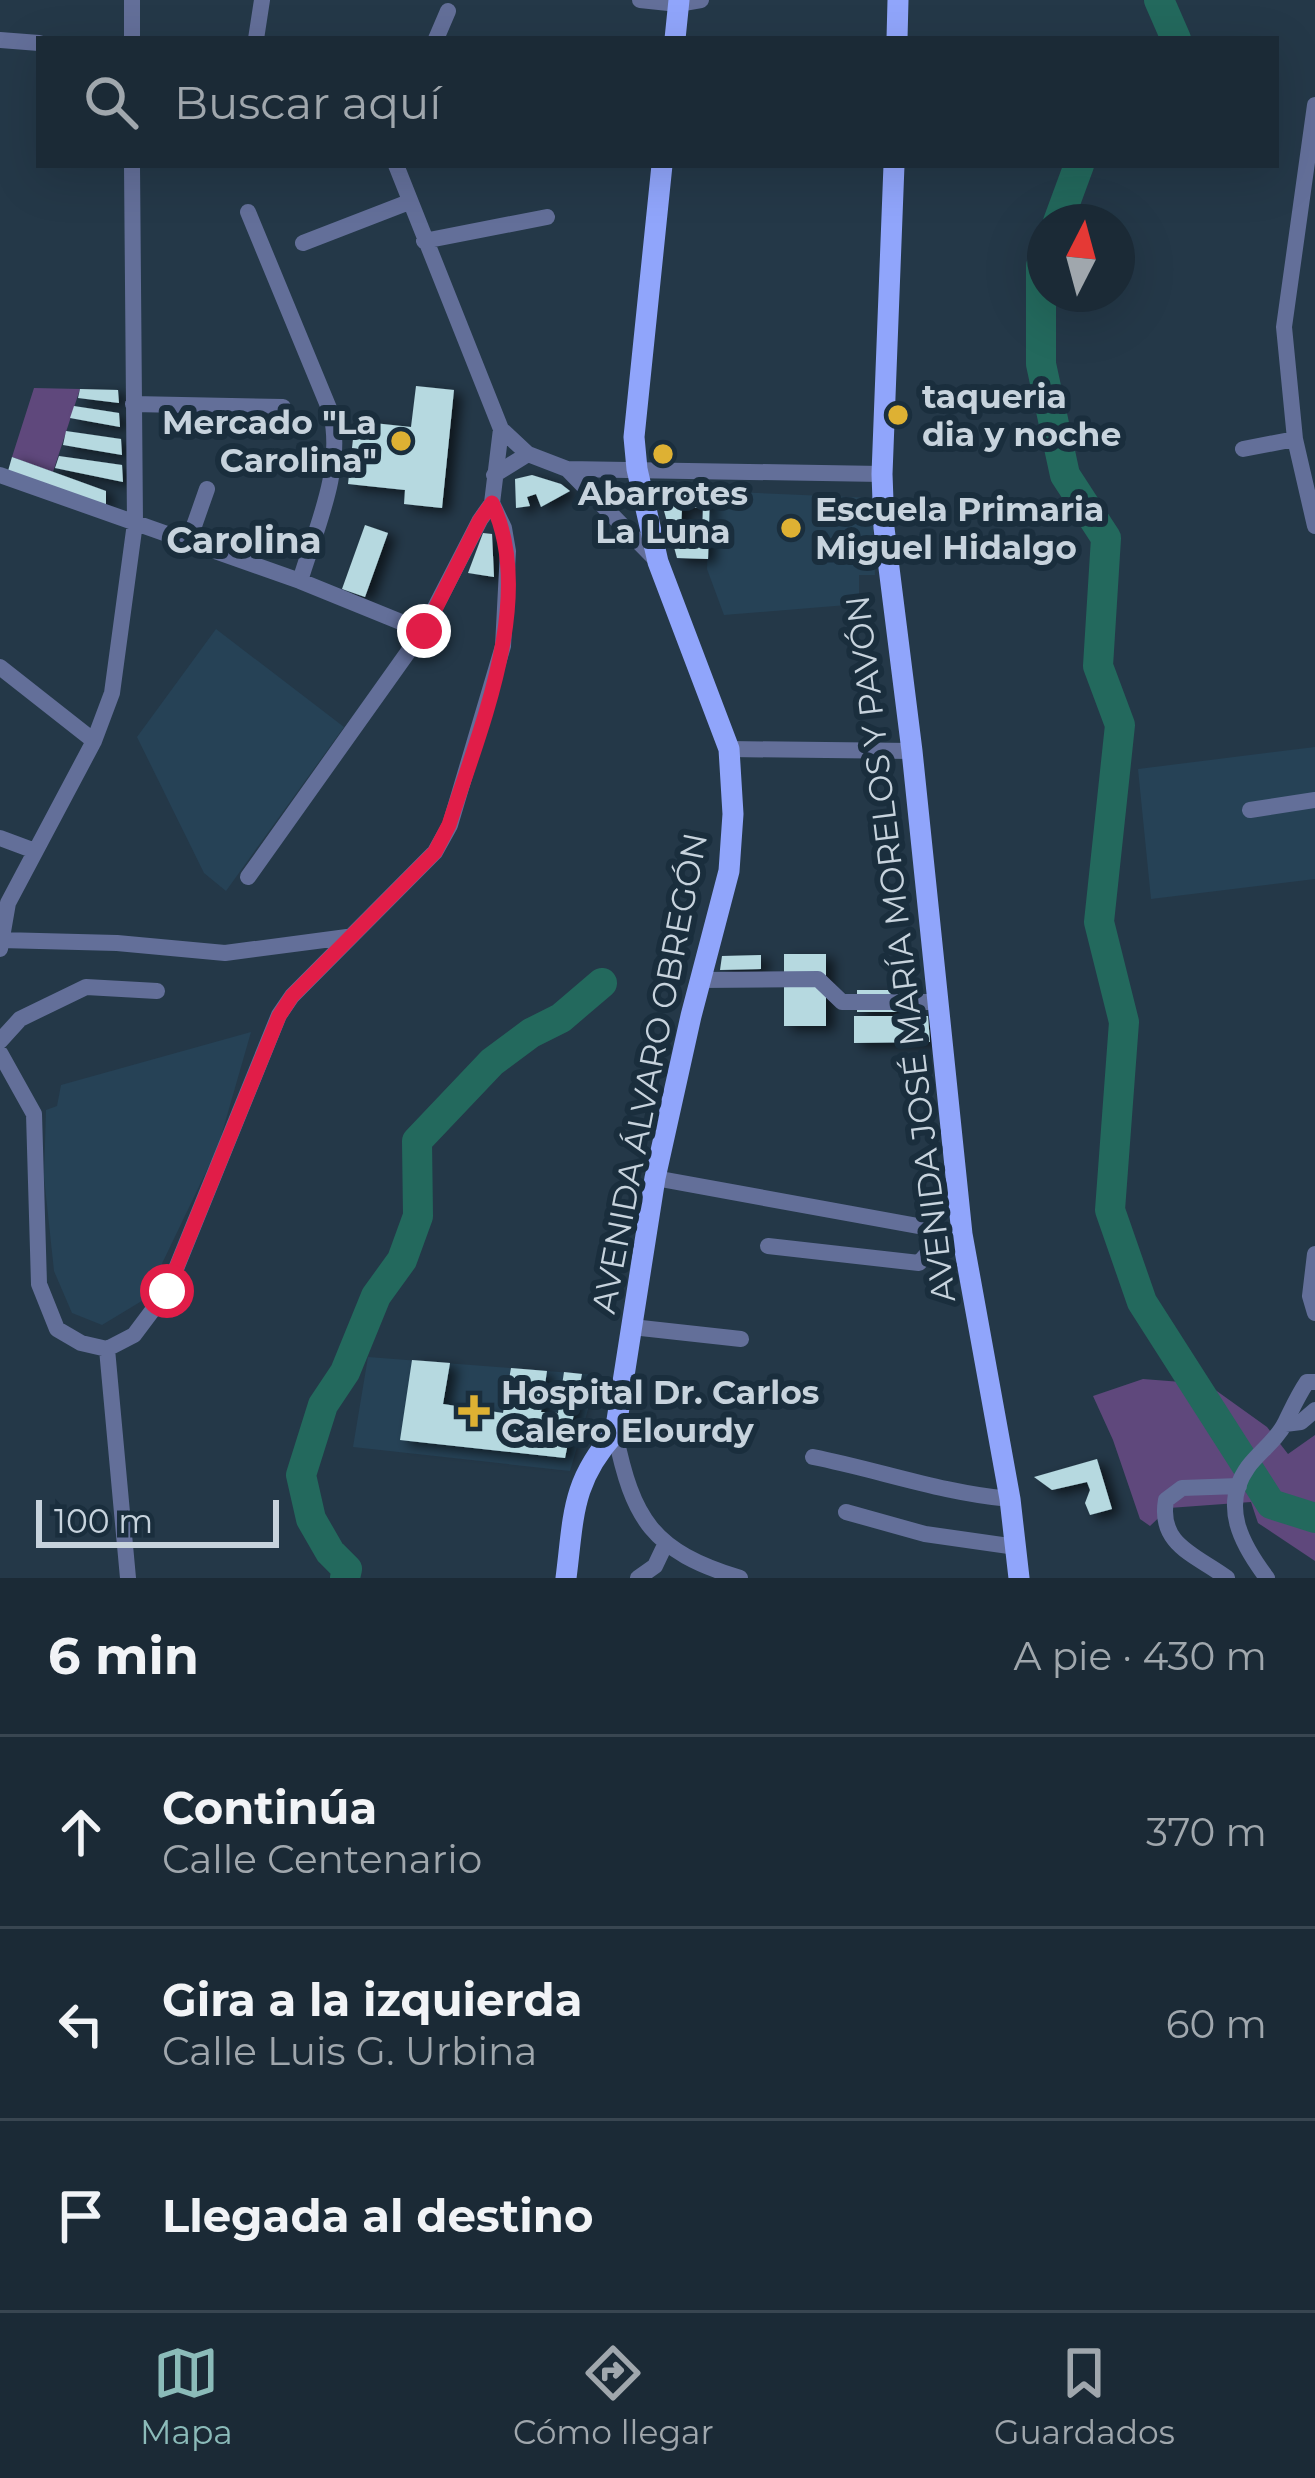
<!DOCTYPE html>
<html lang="es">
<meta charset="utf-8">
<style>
body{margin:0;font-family:Montserrat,sans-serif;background:#24323e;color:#f1f3f6}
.compass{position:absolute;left:1027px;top:204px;width:108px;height:108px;border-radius:50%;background:#1b2a36;box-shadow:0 12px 48px #0002;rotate:6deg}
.scale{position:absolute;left:36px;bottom:30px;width:243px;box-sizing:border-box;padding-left:12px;border:6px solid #c7d3dd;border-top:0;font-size:33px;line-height:42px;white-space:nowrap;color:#c7d3dd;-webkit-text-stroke:9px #1a2e3d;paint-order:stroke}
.stop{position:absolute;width:36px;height:36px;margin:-27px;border:9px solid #e11d48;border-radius:50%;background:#fff}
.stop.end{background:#e11d48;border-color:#fff;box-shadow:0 3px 12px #0008}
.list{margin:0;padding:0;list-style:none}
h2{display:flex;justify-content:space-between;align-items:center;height:156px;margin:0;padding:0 48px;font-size:51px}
h2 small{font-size:39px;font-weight:400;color:#a0a7ad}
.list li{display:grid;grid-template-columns:78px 1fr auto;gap:36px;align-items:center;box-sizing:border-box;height:192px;padding:0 48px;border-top:3px solid #394651}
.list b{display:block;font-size:45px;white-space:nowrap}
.list p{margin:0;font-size:39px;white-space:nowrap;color:#a0a7ad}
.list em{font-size:39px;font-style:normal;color:#a0a7ad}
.icon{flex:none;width:66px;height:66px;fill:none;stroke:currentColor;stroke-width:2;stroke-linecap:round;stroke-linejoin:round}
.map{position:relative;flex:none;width:1315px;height:1578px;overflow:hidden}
.search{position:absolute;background:#1b2a36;box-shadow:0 12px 48px #0002;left:36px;right:36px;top:36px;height:132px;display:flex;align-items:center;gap:30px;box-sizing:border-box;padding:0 42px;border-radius:0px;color:#a0a7ad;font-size:45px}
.sheet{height:732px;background:#1b2a36}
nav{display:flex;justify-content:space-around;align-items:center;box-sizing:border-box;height:168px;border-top:3px solid #394651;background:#1b2a36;font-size:33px;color:#a0a7ad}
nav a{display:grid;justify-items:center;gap:6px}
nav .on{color:#8bbbb9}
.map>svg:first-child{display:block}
.built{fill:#264256}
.green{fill:#5f487c}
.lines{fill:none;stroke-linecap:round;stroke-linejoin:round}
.river{stroke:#23695d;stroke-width:30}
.building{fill:#b6d9e0;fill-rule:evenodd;filter:url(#shadow)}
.minor{stroke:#636f99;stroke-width:16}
.major{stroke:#90a5fb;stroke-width:21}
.route{stroke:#e11d48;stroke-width:15}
.poi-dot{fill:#deb133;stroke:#1a2e3d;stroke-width:4.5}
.labels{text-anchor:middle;stroke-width:12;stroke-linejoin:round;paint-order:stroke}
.poi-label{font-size:33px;font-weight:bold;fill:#c7d3dd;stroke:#1a2e3d;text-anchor:start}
.street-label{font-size:33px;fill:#c7d3dd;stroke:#1a2e3d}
.neighbourhood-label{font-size:36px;font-weight:bold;fill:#c7d3dd;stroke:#1a2e3d}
</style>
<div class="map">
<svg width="1315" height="1578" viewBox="0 0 1315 1578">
<defs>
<filter id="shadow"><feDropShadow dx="8" dy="4.5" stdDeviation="6" flood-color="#0009"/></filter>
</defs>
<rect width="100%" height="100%" fill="#243848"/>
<path class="built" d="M710,491L872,498L875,575H859V604L724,615L707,569Z
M216,629L344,727L226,891L204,873L137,737Z
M1315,747V879L1151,899L1138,769Z
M251,1032L218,1147L145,1299L102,1325L72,1313L54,1271L44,1177L46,1110L57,1106L61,1085Z
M368,1357L598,1375L570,1471L353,1447Z"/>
<path class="green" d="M34,388L80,389L53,472L12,457Z
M1143,1379L1207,1384L1267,1427L1288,1454L1315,1435V1561L1258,1523L1251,1502L1169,1508L1150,1526L1140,1519L1113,1440L1093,1396Z"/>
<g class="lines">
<path class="river" d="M1159,0L1176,39
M1058,222L1079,165
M1045,255L1041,266V364L1065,475L1106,538L1098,666L1120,725L1099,922L1124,1022L1110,1210L1142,1302L1271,1504L1315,1518
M345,1578L347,1569L330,1552L311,1519L301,1475L323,1405L345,1372L376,1296L402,1260L418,1216L417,1141L492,1062L531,1033L561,1018L602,983"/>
</g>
<path class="building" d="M416,386L454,390L442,508L404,504L405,490L348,484L355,421L411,427Z
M80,389L118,390L119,403L78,398Z
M74,406L119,413L120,427L70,418Z
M66,431L121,439L122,455L63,445Z
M59,456L122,465L123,482L55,468Z
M12,457L106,491V505L8,471Z
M532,475L561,484L570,491L541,507L536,494L527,497L530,506L516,508L515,479Z
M658,489L710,491L708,559L677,558ZM682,507L703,508L702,533L681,532Z
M365,525L388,533L365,597L342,589Z
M483,533L492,534L494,577L468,573Z
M784,954H826V1026H784Z
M761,955V969L720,970L722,956Z
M857,990H902V1012H857Z
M854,1016H928L930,1042L854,1043Z
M412,1360L450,1363L443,1404L503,1413L511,1368L547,1371L541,1412L558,1413L564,1372L582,1374L565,1458L400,1440Z
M1097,1459L1112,1509L1090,1515L1085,1503L1090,1490L1087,1482L1052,1490L1034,1477Z"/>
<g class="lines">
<path class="minor" d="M640,0L678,4L701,0
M132,39V0
M256,39L262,0
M436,39L448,11
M0,40L39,43
M1315,105L1284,327L1295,439L1315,526
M396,165L501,429L528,454L567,469L882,474
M248,212L331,413C344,469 316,528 300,581
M424,241L547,217
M303,243L409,202
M133,404L283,407
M1243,449L1295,439
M567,469L658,562
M0,475L300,581L423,631
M494,475L528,454
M188,543L207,489
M0,667L94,741
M729,749L912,751
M1250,810L1315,800
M0,838L35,851
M248,877L423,631L480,520L492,503
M1,940L117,943L225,953L347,937
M0,949L8,903L94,741L112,693L135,523L132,165
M700,980L818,979L842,1002H936
M0,1041L20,1019L86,987L157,991
M0,1053L34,1114L39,1284L57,1329L81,1343L107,1349L134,1335L167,1291L279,1015L292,996L435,852L450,825L503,646L508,551L504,528L492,503L501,429
M655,1178L962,1234
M768,1246L919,1263L947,1231
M1315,1254L1310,1296L1315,1313
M632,1327L741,1339
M107,1349L128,1578
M1285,1424L1301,1422L1315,1410
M615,1433C633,1520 652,1551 740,1578
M813,1457C879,1470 942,1493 1010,1499
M846,1512L925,1534L1016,1547
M638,1578L655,1566L665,1545
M1227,1578C1196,1555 1158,1545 1166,1500L1182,1488L1239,1486
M1267,1578C1242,1545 1220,1506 1248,1467C1259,1452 1277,1440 1285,1423C1292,1409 1297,1397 1307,1382H1315"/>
<path class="major" d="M675,39L679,0
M897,39L898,0
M894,165L882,474L884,528L912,751L962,1234L1010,1499L1019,1578
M566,1578C574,1516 571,1482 615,1433L655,1178L691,1016L729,871L733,814L729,749L658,562L637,469L634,437L662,165"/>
</g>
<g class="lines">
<path class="route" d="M167,1291L279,1016L292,996L435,852L449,825C479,731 537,598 492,503L480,520L424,631"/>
</g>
<g class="poi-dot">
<circle cx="898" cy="415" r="12"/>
<circle cx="401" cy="441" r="12"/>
<circle cx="663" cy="454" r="12"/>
<circle cx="791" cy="528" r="12"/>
<path d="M468 1393h12v12h12v12h-12v12h-12v-12h-12v-12h12z"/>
</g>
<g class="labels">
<g class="poi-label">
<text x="922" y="408">taqueria<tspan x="922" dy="38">dia y noche</tspan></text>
<text x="377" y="434" text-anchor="end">Mercado "La<tspan x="377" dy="38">Carolina"</tspan></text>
<text x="663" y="505" text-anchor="middle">Abarrotes<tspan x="663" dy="38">La Luna</tspan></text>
<text x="815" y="521">Escuela Primaria<tspan x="815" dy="38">Miguel Hidalgo</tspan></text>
<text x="501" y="1404">Hospital Dr. Carlos<tspan x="501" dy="38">Calero Elourdy</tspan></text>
</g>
<g class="street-label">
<text transform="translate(900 949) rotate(-97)" y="12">AVENIDA JOSÉ MARÍA MORELOS Y PAVÓN</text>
<text transform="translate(649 1073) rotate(-79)" y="12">AVENIDA ÁLVARO OBREGÓN</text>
</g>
<g class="neighbourhood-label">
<text x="244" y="553">Carolina</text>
</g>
</g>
</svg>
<svg class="compass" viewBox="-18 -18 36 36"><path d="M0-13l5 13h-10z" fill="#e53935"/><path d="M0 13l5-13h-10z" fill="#a0a7ad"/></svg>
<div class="scale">100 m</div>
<div class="stop" style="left:167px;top:1291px"></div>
<div class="stop end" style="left:424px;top:631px"></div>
<div class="search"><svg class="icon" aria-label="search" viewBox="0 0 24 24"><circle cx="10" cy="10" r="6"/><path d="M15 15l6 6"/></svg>Buscar aquí</div>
</div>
<section class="sheet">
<h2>6 min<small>A pie · 430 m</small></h2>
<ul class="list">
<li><svg class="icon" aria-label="ahead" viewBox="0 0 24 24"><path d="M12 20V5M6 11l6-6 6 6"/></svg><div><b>Continúa</b><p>Calle Centenario</p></div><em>370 m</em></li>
<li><svg class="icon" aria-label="left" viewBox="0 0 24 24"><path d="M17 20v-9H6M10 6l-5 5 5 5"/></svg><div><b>Gira a la izquierda</b><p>Calle Luis G. Urbina</p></div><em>60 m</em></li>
<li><svg class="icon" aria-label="arrive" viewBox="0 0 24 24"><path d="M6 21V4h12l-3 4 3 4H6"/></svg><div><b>Llegada al destino</b></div></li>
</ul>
</section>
<nav>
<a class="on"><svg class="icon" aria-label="map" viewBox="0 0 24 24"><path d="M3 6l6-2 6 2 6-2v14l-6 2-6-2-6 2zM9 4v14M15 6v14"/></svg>Mapa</a>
<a><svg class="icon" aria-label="directions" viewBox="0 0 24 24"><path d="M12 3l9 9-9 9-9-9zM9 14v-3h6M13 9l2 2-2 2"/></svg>Cómo llegar</a>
<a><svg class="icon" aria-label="saved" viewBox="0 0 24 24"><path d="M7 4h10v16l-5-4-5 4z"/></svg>Guardados</a>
</nav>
